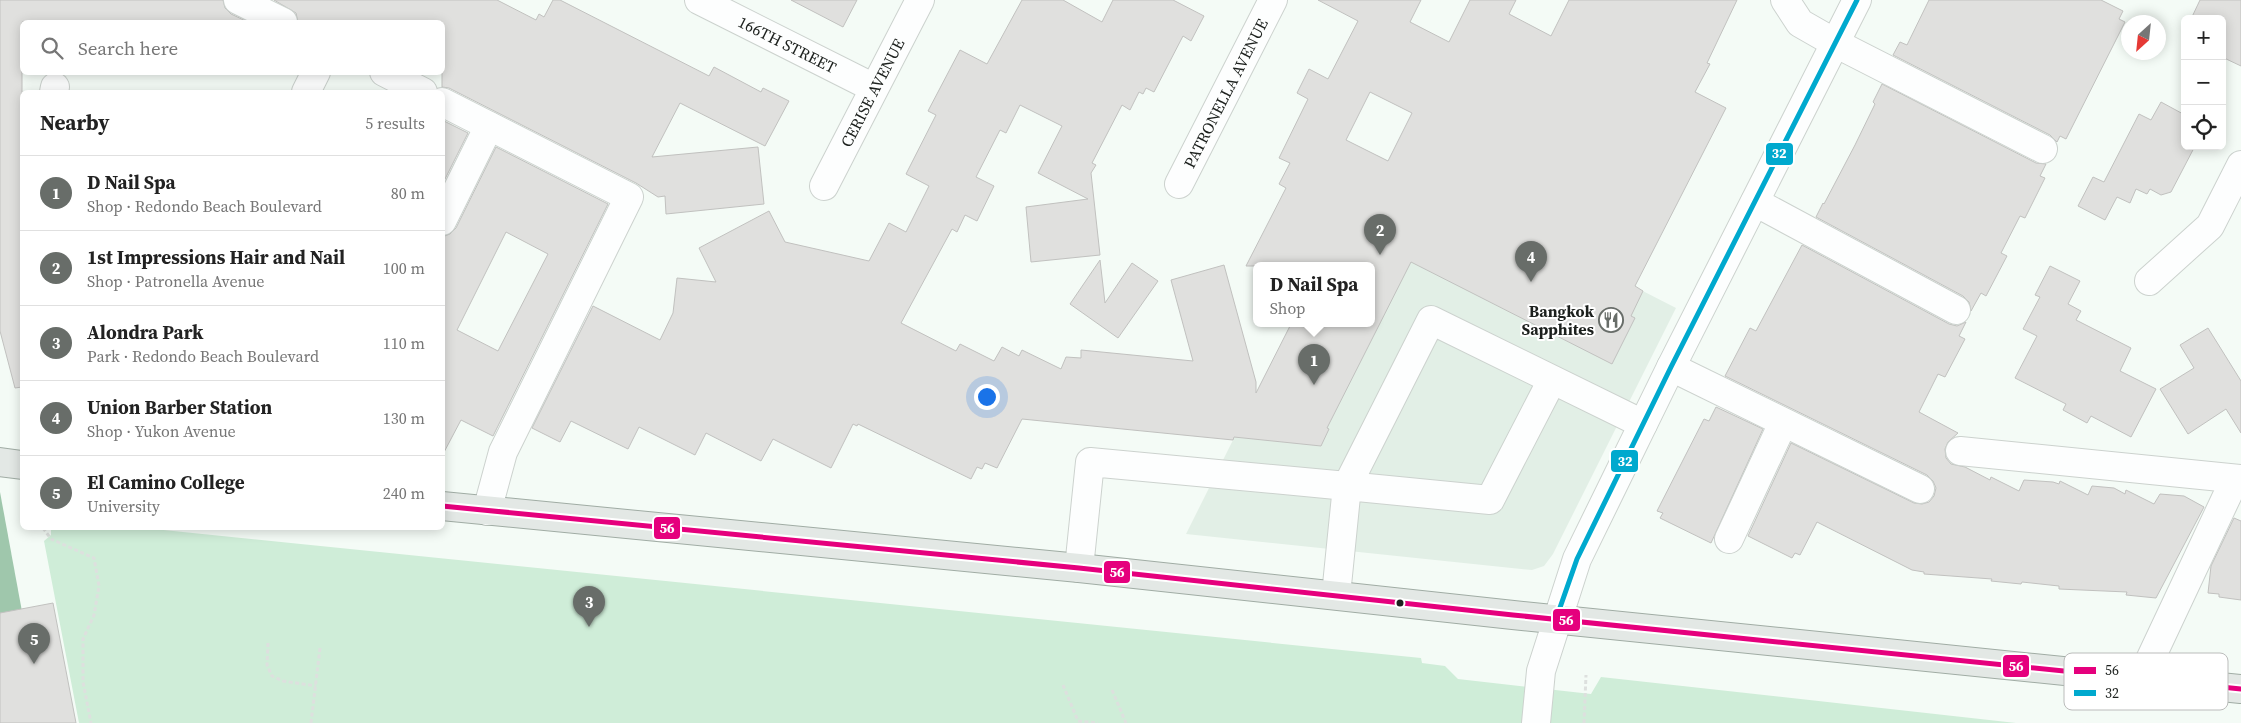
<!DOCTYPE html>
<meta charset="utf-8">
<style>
body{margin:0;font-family:"Source Serif 4",serif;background:#f2f2f2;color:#222}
.controls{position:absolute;right:15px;top:15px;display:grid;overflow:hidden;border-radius:8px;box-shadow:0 2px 12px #0003}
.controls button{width:45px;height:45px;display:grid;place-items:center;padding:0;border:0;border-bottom:1px solid #e0e0e0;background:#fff;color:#222;font:25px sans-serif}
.compass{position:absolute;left:2121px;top:15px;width:45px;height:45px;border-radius:50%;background:#fff;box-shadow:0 2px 12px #0003;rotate:207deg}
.you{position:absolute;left:986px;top:396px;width:18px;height:18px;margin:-12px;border:4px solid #fff;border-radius:50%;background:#1a73e8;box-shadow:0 0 0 8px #1a73e833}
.badge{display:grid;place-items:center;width:32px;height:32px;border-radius:50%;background:#686d69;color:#fff;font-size:16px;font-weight:700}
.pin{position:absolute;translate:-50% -41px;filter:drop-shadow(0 1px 2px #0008)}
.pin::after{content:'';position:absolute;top:26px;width:18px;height:15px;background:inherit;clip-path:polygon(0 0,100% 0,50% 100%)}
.popup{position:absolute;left:1253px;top:262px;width:122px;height:65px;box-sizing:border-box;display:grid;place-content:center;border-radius:8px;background:#fff;filter:drop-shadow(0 1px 4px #0005);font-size:16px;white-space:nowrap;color:#767676}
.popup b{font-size:19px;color:#222}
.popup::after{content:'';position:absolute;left:50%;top:100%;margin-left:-10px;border:10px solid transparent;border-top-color:#fff}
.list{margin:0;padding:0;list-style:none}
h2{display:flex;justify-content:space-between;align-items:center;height:65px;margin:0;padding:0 20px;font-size:21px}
h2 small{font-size:16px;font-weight:400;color:#767676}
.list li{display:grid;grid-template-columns:32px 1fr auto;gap:15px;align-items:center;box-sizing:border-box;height:75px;padding:0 20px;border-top:1px solid #e0e0e0}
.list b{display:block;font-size:19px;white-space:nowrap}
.list p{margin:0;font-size:16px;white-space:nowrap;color:#767676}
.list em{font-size:16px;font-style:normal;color:#767676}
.icon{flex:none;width:28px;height:28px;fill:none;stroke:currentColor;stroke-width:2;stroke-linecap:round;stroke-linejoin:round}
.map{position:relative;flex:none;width:2241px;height:723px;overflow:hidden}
.search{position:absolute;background:#fff;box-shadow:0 2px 12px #0003;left:20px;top:20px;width:425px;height:55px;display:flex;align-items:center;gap:12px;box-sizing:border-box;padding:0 18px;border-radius:8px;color:#767676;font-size:19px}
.panel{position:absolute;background:#fff;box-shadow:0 2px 12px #0003;left:20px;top:90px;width:425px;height:440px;border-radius:8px}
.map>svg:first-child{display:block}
.built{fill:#e2efe6}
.green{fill:#cfedd8}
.water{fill:#9fc7ac}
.building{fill:#e0e0de;stroke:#c1c1bf;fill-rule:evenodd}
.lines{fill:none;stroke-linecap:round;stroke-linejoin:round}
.minor-casing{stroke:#ccd2ce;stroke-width:30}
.major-casing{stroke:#a0aca4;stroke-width:30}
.path{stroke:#dde0de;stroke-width:3;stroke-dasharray:4 2.5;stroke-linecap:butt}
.minor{stroke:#fdfefe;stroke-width:28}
.major{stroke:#e3e8e5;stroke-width:28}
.bus-1-casing{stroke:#fff;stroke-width:9}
.bus-2-casing{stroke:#fff;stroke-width:9}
.bus-1{stroke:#e5007d;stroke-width:5}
.bus-2{stroke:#00a9ce;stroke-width:5}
.bus-dot{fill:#1c201d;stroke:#fff;stroke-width:2}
.labels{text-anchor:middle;stroke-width:4;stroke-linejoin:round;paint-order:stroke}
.street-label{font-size:16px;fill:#1c201d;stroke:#fff}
.poi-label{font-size:16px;font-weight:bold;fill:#1c201d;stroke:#fff;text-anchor:end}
.key{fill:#fff;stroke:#bbbcbb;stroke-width:1}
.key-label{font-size:14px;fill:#1c201d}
.line-badge{stroke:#fff;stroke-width:2}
.badge-label{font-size:14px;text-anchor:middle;font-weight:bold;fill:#fff}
</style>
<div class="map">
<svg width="2241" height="723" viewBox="0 0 2241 723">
<rect width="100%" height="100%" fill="#f4fbf6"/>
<path class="built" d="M1377,155L1676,308L1553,554L1544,566L1532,570L1186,534L1291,324H1372V266H1320Z"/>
<path class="green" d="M51,528H144L1421,658L1422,663L1445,666L1458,679L1591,694L1601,677L2016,723H79L44,541L51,535Z"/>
<path class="water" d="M0,492L30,655L0,723Z"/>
<path class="building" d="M0,0H223L225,8L231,14L248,22H22V387L15,388L0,331Z
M274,0H497L536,20L539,14L544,17L553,0H560L709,76L714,67L761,92L763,88L789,101L765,146L680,103L652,157L758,147L764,204L666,214L665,196L658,197L636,183L449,88L442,87V22H298L296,13Z
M791,0H857L843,27Z
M1022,0H1063L1102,22L1113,0H1173L1204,16L1191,41L1183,36L1154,92L1146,88L1143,94L1139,92L1130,110L1122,105L1092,163L1096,165L1091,173L1100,255L1031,262L1026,207L1088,199L1038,173L1062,126L1020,105L1006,133L1000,130L976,177L994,186L977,221L965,215L957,232L952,229L901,323L956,351L960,344L994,361L1002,347L1019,356L1022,350L1061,369L1066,357L1081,358V350L1193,361L1171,280L1224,265L1256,382V393L1291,324H1372V266H1246L1286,188L1279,184L1290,163L1279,158L1308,99L1297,93L1309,69L1328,79L1358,21L1318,0H1421L1410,22L1449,42L1470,0H1516L1509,14L1551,36L1569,0H1737L1707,63L1710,64L1695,92L1726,108L1635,286L1643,291L1631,316L1635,318L1612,364L1411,262L1327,428L1329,429L1321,446L1234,437L1233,440L1022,419L997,468L985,463L982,469L977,467L971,479L858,424L857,426L853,424L831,468L773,439L761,461L706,433L695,455L639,427L628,449L571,421L560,442L532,428L593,306L660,340L673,313L677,278L716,282L699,248L769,211L785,242L869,261L889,223L906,232L929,186L906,174L936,115L928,111L960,50L987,64ZM1370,92L1412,113L1388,161L1346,140Z
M1929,0H2101L2123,11L2119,19L2125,22L2066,139L2060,136L2057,142L2050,135L1893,55L1900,42L1907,45Z
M2200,0H2241V66L2222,57V19H2191Z
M1882,84L2036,163L2046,164L2040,176L2045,178L2025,218L2020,216L2001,253L2007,256L1986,296L1981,293L1971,311L1969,302L1963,296L1816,217L1823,203L1824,204L1855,145L1875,104L1873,102Z
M2161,102L2185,115V146H2195L2171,192L2161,195L2150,189L2147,194L2136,189L2130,203L2117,197L2105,220L2078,206L2093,177L2104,182L2139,114L2151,120Z
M442,120L468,133L442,185Z
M496,147L608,204L493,436L461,420L442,456V237L450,234L456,228ZM506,232L548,254L498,351L457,330Z
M1802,245L1949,324L1957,326L1966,322L1959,336L1965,339L1945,377L1938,374L1919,412L1958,433L1948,442L1945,449L1946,458L1951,464L1965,467L1990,480L1991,477L2019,491L2024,480L2053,482L2059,484L2060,481L2088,495L2092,486L2114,488L2125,494L2126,490L2154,504L2160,494L2184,496L2204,507L2156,598L2126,595L2127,592L2059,589V586L2022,582L2021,584L1991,581L1992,579L1924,574V572L1912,570L1817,522L1800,555L1795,553L1792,558L1748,536L1791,443L1914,503L1922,504L1929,502L1934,496L1936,488L1933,481L1927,475L1725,376L1750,328L1756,331Z
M1100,260L1105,303L1132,263L1158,281L1118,338L1070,304Z
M2050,266L2080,281L2068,304L2081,311L2076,320L2131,348L2120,371L2156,389L2131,437L2091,416L2087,423L2063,410L2066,404L2015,378L2037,336L2023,329L2040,297L2035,295Z
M2208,328L2241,381V433L2226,409L2188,434L2160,389L2194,368L2180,345Z
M1716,407L1763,429L1711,543L1660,518L1663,513L1657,511L1704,419L1709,421Z
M2234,518L2241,521V600L2219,597V594L2208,593L2211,566Z
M53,603L76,723H0V613Z"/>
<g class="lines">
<defs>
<g id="minor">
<path d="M238,0L283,22"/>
<path id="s1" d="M699,0L874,88"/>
<path d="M1785,0L1800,23L1835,43L2043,149"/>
<path d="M384,72L423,92"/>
<path d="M54,92L55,87"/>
<path d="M306,92L316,72"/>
<path d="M442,102L629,197L503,452L487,511"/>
<path id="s2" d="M1179,184L1273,0"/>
<path id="s3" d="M824,186L920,0"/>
<path d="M1755,202L1956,310"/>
<path d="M442,221L489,126"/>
<path d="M2149,281L2210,226L2241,165"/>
<path d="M1671,367L1920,489"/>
<path d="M1960,451L2241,479"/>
<path d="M1729,539L1783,423"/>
<path d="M1079,568L1090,462L1347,486L1431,320L1643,424"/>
<path d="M1336,595L1347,486L1490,500L1552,380"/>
<path d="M2141,679L2235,479"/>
<path d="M1536,723L1541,671L1577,559L1671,367L1857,0"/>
</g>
<path id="major" d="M0,462L22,465
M442,506L1079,568L1513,615L2241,689"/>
</defs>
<use href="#minor" class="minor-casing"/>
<use href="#major" class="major-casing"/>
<path class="path" d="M43,528L51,539L94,558L99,586L94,615L83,639V682L91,723
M268,643L267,665L272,676L283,681L316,686
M1063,685L1078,721L1098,723
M1112,690L1126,723
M311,723L320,648
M1584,723L1586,675"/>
<use href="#minor" class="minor"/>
<use href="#major" class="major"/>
<defs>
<path id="bus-1" d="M442,506L1079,568L1513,615L2241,689"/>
<path id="bus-2" d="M1556,619L1577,559L1671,367L1857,0"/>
</defs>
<use href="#bus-1" class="bus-1-casing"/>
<use href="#bus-2" class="bus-2-casing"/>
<use href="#bus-1" class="bus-1"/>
<use href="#bus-2" class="bus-2"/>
</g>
<defs>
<symbol id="restaurant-ring" viewBox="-11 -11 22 22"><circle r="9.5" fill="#fff" stroke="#686d69" stroke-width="1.5"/><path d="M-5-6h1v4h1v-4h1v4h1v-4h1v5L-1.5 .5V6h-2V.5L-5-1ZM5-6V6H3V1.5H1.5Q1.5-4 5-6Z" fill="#686d69"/></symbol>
</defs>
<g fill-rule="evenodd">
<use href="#restaurant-ring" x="1597" y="306" width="28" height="28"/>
</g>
<circle class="bus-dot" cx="1400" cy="603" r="4.5"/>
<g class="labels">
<g class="street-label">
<text dy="6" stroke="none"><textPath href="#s1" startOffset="99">166TH STREET</textPath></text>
<text dy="6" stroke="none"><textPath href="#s2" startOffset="102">PATRONELLA AVENUE</textPath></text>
<text dy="6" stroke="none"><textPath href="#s3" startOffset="105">CERISE AVENUE</textPath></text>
</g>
<g class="poi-label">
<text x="1594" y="317">Bangkok<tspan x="1594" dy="18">Sapphites</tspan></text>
</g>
</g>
<rect x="2064" y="653" width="164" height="57" rx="8" class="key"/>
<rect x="2074" y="667" width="22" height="7" fill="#e5007d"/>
<rect x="2074" y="690" width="22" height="6" fill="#00a9ce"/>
<g class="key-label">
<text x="2105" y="675">56</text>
<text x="2105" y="698">32</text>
</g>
<g class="line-badge">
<rect x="1765" y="142" width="29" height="24" rx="5" fill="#00a9ce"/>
<rect x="1610" y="449" width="29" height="24" rx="5" fill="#00a9ce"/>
<rect x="653" y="516" width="28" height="24" rx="5" fill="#e5007d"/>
<rect x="1103" y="560" width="28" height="24" rx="5" fill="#e5007d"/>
<rect x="1552" y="608" width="29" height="24" rx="5" fill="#e5007d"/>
<rect x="2002" y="654" width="28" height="24" rx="5" fill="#e5007d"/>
</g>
<g class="badge-label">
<text x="1779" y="158">32</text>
<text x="1625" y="466">32</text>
<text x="667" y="533">56</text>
<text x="1117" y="577">56</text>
<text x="1566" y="625">56</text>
<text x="2016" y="671">56</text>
</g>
</svg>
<div class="controls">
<button>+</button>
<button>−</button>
<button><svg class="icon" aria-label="locate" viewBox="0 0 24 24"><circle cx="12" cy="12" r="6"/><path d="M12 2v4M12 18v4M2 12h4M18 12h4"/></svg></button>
</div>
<svg class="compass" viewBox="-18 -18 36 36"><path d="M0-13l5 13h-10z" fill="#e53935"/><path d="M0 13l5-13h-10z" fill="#767676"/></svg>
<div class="you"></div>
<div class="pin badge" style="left:1314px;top:385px">1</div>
<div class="popup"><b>D Nail Spa</b>Shop</div>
<div class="pin badge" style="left:1380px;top:255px">2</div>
<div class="pin badge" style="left:589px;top:627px">3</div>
<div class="pin badge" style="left:1531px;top:282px">4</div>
<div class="pin badge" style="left:34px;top:664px">5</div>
<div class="search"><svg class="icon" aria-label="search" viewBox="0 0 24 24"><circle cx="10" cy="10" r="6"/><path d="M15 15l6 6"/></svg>Search here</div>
<section class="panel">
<h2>Nearby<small>5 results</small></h2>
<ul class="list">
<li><span class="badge">1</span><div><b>D Nail Spa</b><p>Shop · Redondo Beach Boulevard</p></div><em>80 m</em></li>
<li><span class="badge">2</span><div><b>1st Impressions Hair and Nail</b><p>Shop · Patronella Avenue</p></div><em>100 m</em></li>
<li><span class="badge">3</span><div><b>Alondra Park</b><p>Park · Redondo Beach Boulevard</p></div><em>110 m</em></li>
<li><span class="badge">4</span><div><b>Union Barber Station</b><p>Shop · Yukon Avenue</p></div><em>130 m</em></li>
<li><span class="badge">5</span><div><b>El Camino College</b><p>University</p></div><em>240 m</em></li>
</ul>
</section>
</div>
